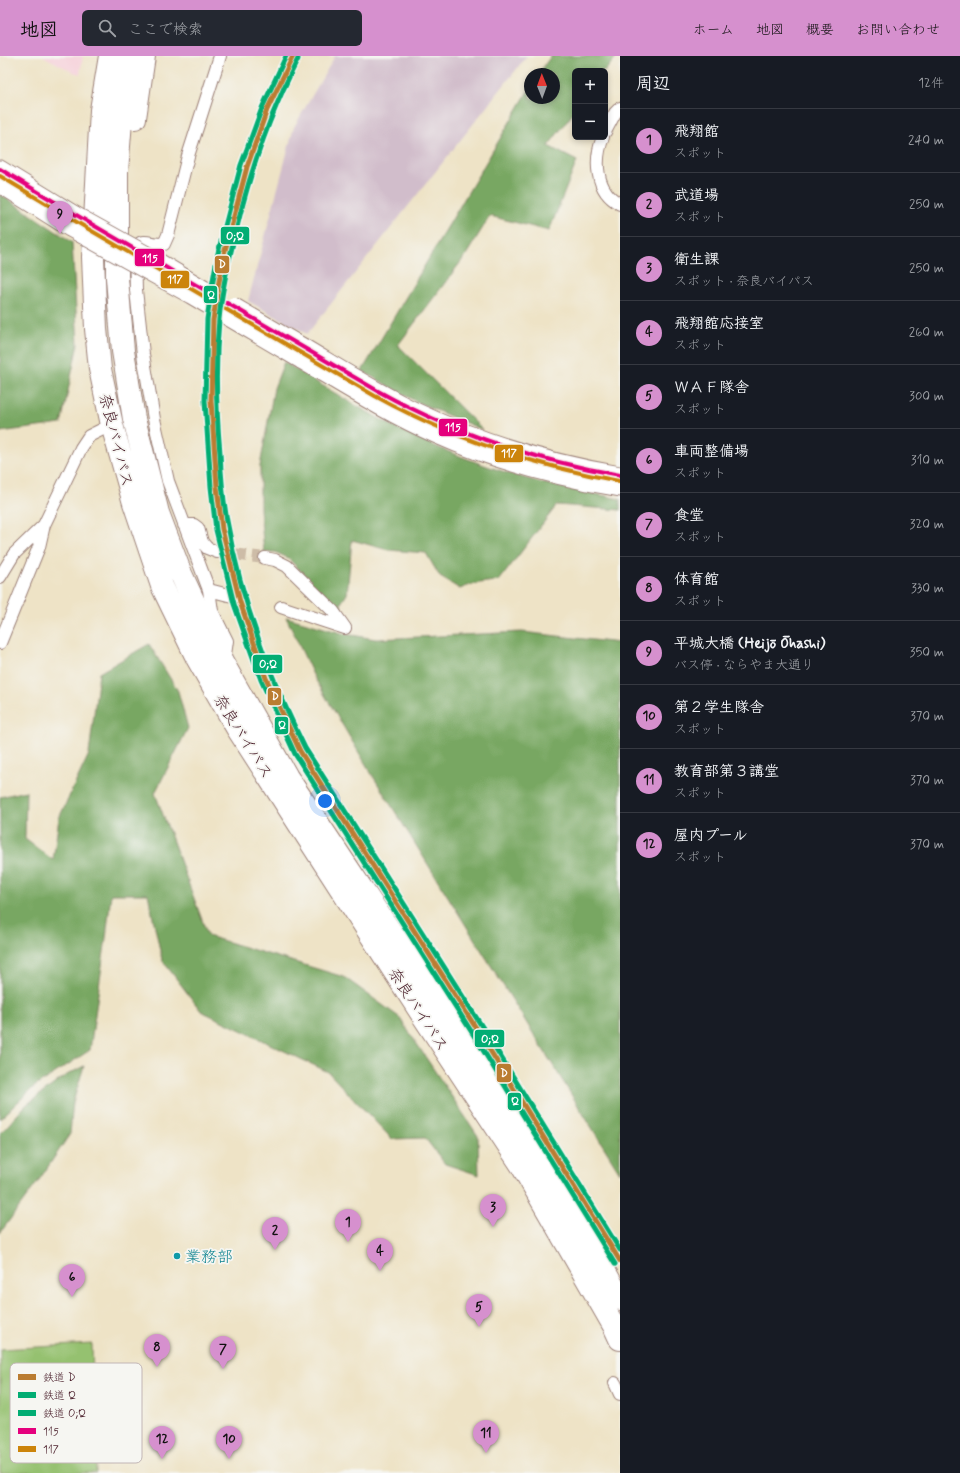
<!DOCTYPE html>
<html lang="ja">
<meta charset="utf-8">
<style>
body{margin:0;font-family:Mynerve,"Klee One",sans-serif;background:#242831;color:#f1f3f6}
.controls{position:absolute;right:12px;top:12px;display:grid;overflow:hidden;border-radius:6px;box-shadow:0 2px 6px #0003}
.controls button{width:36px;height:36px;display:grid;place-items:center;padding:0;border:0;border-bottom:1px solid #363941;background:#171b24;color:#f1f3f6;font:20px sans-serif}
.compass{position:absolute;left:524px;top:12px;width:36px;height:36px;border-radius:50%;background:#171b24;box-shadow:0 2px 6px #0003;rotate:359deg}
.you{position:absolute;left:325px;top:745px;width:14px;height:14px;margin:-10px;border:3px solid #fff;border-radius:50%;background:#1a73e8;box-shadow:0 0 0 6px #1a73e833}
.badge{display:grid;place-items:center;width:26px;height:26px;border-radius:50%;background:#d690ce;color:#111;font-size:13px;font-weight:700}
.pin{position:absolute;translate:-50% -33px;filter:drop-shadow(0 1px 2px #0008)}
.pin::after{content:'';position:absolute;top:21px;width:14px;height:12px;background:inherit;clip-path:polygon(0 0,100% 0,50% 100%)}
.list{margin:0;padding:0;list-style:none}
h2{display:flex;justify-content:space-between;align-items:center;height:52px;margin:0;padding:0 16px;font-size:17px}
h2 small{font-size:13px;font-weight:400;color:#9ea1a6}
.list li{display:grid;grid-template-columns:26px 1fr auto;gap:12px;align-items:center;box-sizing:border-box;height:64px;padding:0 16px;border-top:1px solid #363941}
.list b{display:block;font-size:15px;white-space:nowrap}
.list p{margin:0;font-size:13px;white-space:nowrap;color:#9ea1a6}
.list em{font-size:13px;font-style:normal;color:#9ea1a6}
.icon{flex:none;width:22px;height:22px;fill:none;stroke:currentColor;stroke-width:2;stroke-linecap:round;stroke-linejoin:round}
.map{position:relative;flex:none;width:620px;height:1417px;overflow:hidden}
header{display:flex;align-items:center;gap:24px;box-sizing:border-box;height:56px;padding:0 20px;background:#d690ce;color:#111}
header strong{font-size:19px}
nav{display:flex;gap:22px;margin-inline-start:auto;font-size:14px}
.search{width:280px;height:36px;background:#242831;display:flex;align-items:center;gap:10px;box-sizing:border-box;padding:0 14px;border-radius:6px;color:#9ea1a6;font-size:15px}
main{display:flex}
aside{flex:1;background:#171b24}
.map>svg:first-child{display:block}
.built{fill:#f6cfd9}
.industrial{fill:#d1bdcb}
.green{fill:#95c16f;stroke:#70704d}
.forest{fill:#78a762;stroke:#616346}
.lines{fill:none;stroke-linecap:round;stroke-linejoin:round}
.street-tunnel{stroke:#cdbca7;stroke-width:12;stroke-dasharray:12 6;stroke-linecap:butt}
.street-casing{stroke:#9c8178;stroke-width:14}
.secondary-casing{stroke:#9c8178;stroke-width:19}
.highway-casing{stroke:#9c8178;stroke-width:24}
.street{stroke:#fff;stroke-width:12}
.secondary{stroke:#fff;stroke-width:17}
.highway{stroke:#fff;stroke-width:22}
.secondary-bridge-casing{stroke:#9c8178;stroke-width:19;stroke-linecap:butt}
.secondary-bridge{stroke:#fff;stroke-width:17}
.bus-1-casing{stroke:#f6f6f2;stroke-width:7}
.bus-2-casing{stroke:#f6f6f2;stroke-width:7}
.bus-1{stroke:#e5007d;stroke-width:4}
.bus-2{stroke:#cc840b;stroke-width:4}
.rail-1-casing{stroke:#f6f6f2;stroke-width:8}
.rail-2-casing{stroke:#f6f6f2;stroke-width:8}
.rail-3-casing{stroke:#f6f6f2;stroke-width:8}
.rail-1{stroke:#ba7c31;stroke-width:5}
.rail-2{stroke:#02ad73;stroke-width:5}
.rail-3{stroke:#02ad73;stroke-width:5}
.culture-dot{fill:#0f9aa8;stroke:#f6f6f2;stroke-width:1.5}
.labels{text-anchor:middle;stroke-width:3.5;stroke-linejoin:round;paint-order:stroke}
.street-label{font-size:16px;fill:#4a1f2b;stroke:#f6f6f2}
.culture-label{font-size:16px;fill:#0d838f;stroke:#f6f6f2;text-anchor:start}
.key{fill:#f6f6f2;stroke:#c2b6b6;stroke-width:1}
.key-label{font-size:11px;fill:#4a1f2b}
.line-badge{stroke:#f6f6f2;stroke-width:1.5}
.badge-label{font-size:11px;text-anchor:middle;font-weight:bold;fill:#fff}
</style>
<header>
<strong>地図</strong>
<div class="search"><svg class="icon" aria-label="search" viewBox="0 0 24 24"><circle cx="10" cy="10" r="6"/><path d="M15 15l6 6"/></svg>ここで検索</div>
<nav><a>ホーム</a><a>地図</a><a>概要</a><a>お問い合わせ</a></nav>
</header>
<main>
<div class="map">
<svg width="620" height="1417" viewBox="0 0 620 1417">
<rect width="100%" height="100%" fill="#f6f6f2"/>
<filter id="ink" filterUnits="userSpaceOnUse"><feTurbulence type="fractalNoise" baseFrequency=".025" numOctaves="2"/><feDisplacementMap in="SourceGraphic" scale="8" xChannelSelector="R" yChannelSelector="G"/><feConvolveMatrix kernelMatrix="1 2 1 2 8 2 1 2 1" color-interpolation-filters="sRGB"/></filter>
<filter id="wash" filterUnits="userSpaceOnUse"><feTurbulence type="fractalNoise" baseFrequency=".012" numOctaves="4" result="noise"/><feDisplacementMap in="SourceGraphic" scale="16" xChannelSelector="R" yChannelSelector="G"/><feGaussianBlur stdDeviation="0.9" result="paint"/><feColorMatrix in="noise" values="0 0 0 0 0 0 0 0 0 0 0 0 0 0 0 0 0 1.4 0 .05"/><feComposite in="paint" operator="in"/></filter>
<g filter="url(#wash)">
<rect width="100%" height="100%" fill="#eee3c6"/>
<path class="built" d="M43,0H83L80,18L73,16Z"/>
<path class="industrial" d="M335,0H527L307,278L248,245L294,71Z"/>
<path class="green" d="M92,1288L96,1417H0V1293Z"/>
<path class="forest" d="M551,0H617L605,15H575V55L548,90L577,105L549,175L490,160L466,199L398,289L483,374L417,346L362,315L530,32V42H554V18H538Z
M0,138L72,186L78,288L61,368L0,376Z
M284,306C335,337 386,370 442,393C479,408 517,421 555,430C576,435 598,438 620,443V454L557,449L499,525C485,526 473,527 460,533L440,521L426,497L388,494L352,484L347,538L341,547L342,558L288,502L275,496H264L260,453V410L274,332Z
M286,561L345,578L376,583L522,576L620,587V1117L371,717L314,621Z
M149,588L178,635L188,672L155,737L208,880L344,921L399,961L478,1080L479,1119L445,1108L425,1082L392,1083L328,1016L201,955L162,904L148,838H111L106,882L90,994L34,1031L0,1063V741L26,735L25,783L53,804L59,762L89,698L99,617Z
M84,1010L73,1046L70,1078L37,1127L0,1177V1078L26,1049L65,1020Z"/>
</g>
<g filter="url(#ink)">
<g class="lines">
<path class="street-tunnel" d="M217,496L265,502"/>
<defs>
<path id="street" d="M220,0L188,100L168,179L164,188C150,189 142,180 135,193L136,234L143,298L154,363L168,425L209,534L212,555L227,585L224,606
M605,76L615,57L620,52
M603,81C594,104 595,135 620,148
M184,469H194L198,472L202,486L207,492L217,496
M265,502L275,504L287,510L333,555L345,572
M0,521L14,498L44,469
M209,534L232,540
M281,551L345,572
M0,587L39,491L44,469L81,392L89,380L103,373
M615,1327L620,1338"/>
<path id="secondary" d="M0,113L75,159
M0,128L70,172
M303,291C340,313 378,337 417,356C482,387 549,407 620,419
M301,304C345,330 389,358 437,379C495,405 557,421 620,432"/>
<path id="highway" d="M110,0L101,54L93,201L96,273L100,313L112,369L134,447L162,530L197,602L237,672L423,960L522,1110L614,1270L620,1283
M128,0L125,15L117,115V222L123,295L134,363L158,457L181,518L219,600L287,721L543,1104L620,1243
M135,62L144,0"/>
</defs>
<use href="#street" class="street-casing"/>
<use href="#secondary" class="secondary-casing"/>
<use href="#highway" class="highway-casing"/>
<use href="#street" class="street"/>
<use href="#secondary" class="secondary"/>
<use href="#highway" class="highway"/>
<defs>
<path id="secondary-bridge" d="M75,159L147,199L207,235
M70,172L191,239L301,304
M233,250L303,291"/>
</defs>
<use href="#secondary-bridge" class="secondary-bridge-casing"/>
<use href="#secondary-bridge" class="secondary-bridge"/>
<defs>
<path id="bus-1" d="M0,113L88,166L378,335C455,378 534,404 620,419"/>
<path id="bus-2" d="M0,120L85,171L375,340C453,383 532,409 619,425"/>
</defs>
<use href="#bus-1" class="bus-1-casing"/>
<use href="#bus-2" class="bus-2-casing"/>
<use href="#bus-1" class="bus-1"/>
<use href="#bus-2" class="bus-2"/>
<defs>
<path id="rail-1" d="M293,0L267,54L247,111L224,198L218,231L213,264L211,345L217,431L222,473L240,546L266,622L300,695L483,983L620,1205"/>
<path id="rail-2" d="M286,0L262,52L241,109L218,197L212,230L207,263L205,345L211,431L216,474L234,548L261,624L295,698L478,986L615,1208"/>
<path id="rail-3" d="M298,3C270,57 251,113 237,171C229,202 222,232 219,263C215,307 216,353 220,397C221,419 223,442 227,465C241,544 269,620 305,692L488,980L620,1194"/>
</defs>
<use href="#rail-1" class="rail-1-casing"/>
<use href="#rail-2" class="rail-2-casing"/>
<use href="#rail-3" class="rail-3-casing"/>
<use href="#rail-1" class="rail-1"/>
<use href="#rail-2" class="rail-2"/>
<use href="#rail-3" class="rail-3"/>
</g>
</g>
<circle class="culture-dot" cx="177" cy="1200" r="4"/>
<g class="labels">
<g class="street-label">
<text transform="translate(117 384) rotate(76)" y="6">奈良バイパス</text>
<text transform="translate(244 680) rotate(58)" y="6">奈良バイパス</text>
<text transform="translate(419 953) rotate(57)" y="6">奈良バイパス</text>
</g>
<g class="culture-label">
<text x="185" y="1206">業務部</text>
</g>
</g>
<rect x="10" y="1307" width="132" height="100" rx="6" class="key"/>
<rect x="18" y="1318" width="18" height="6" fill="#ba7c31"/>
<rect x="18" y="1336" width="18" height="6" fill="#02ad73"/>
<rect x="18" y="1354" width="18" height="6" fill="#02ad73"/>
<rect x="18" y="1372" width="18" height="6" fill="#e5007d"/>
<rect x="18" y="1390" width="18" height="6" fill="#cc840b"/>
<g class="key-label">
<text x="43" y="1325">鉄道 D</text>
<text x="43" y="1343">鉄道 Q</text>
<text x="43" y="1361">鉄道 O;Q</text>
<text x="43" y="1379">115</text>
<text x="43" y="1397">117</text>
</g>
<g class="line-badge">
<rect x="220" y="170" width="30" height="19" rx="4" fill="#02ad73"/>
<rect x="134" y="192" width="31" height="19" rx="4" fill="#e5007d"/>
<rect x="214" y="199" width="16" height="19" rx="4" fill="#ba7c31"/>
<rect x="160" y="214" width="30" height="19" rx="4" fill="#cc840b"/>
<rect x="203" y="229" width="15" height="19" rx="4" fill="#02ad73"/>
<rect x="438" y="362" width="30" height="19" rx="4" fill="#e5007d"/>
<rect x="494" y="388" width="30" height="19" rx="4" fill="#cc840b"/>
<rect x="252" y="598" width="31" height="20" rx="4" fill="#02ad73"/>
<rect x="267" y="631" width="15" height="19" rx="4" fill="#ba7c31"/>
<rect x="274" y="660" width="15" height="19" rx="4" fill="#02ad73"/>
<rect x="474" y="973" width="31" height="19" rx="4" fill="#02ad73"/>
<rect x="496" y="1007" width="16" height="20" rx="4" fill="#ba7c31"/>
<rect x="507" y="1036" width="15" height="19" rx="4" fill="#02ad73"/>
</g>
<g class="badge-label">
<text x="235" y="184">O;Q</text>
<text x="150" y="206">115</text>
<text x="222" y="212">D</text>
<text x="175" y="227">117</text>
<text x="211" y="243">Q</text>
<text x="453" y="375">115</text>
<text x="509" y="401">117</text>
<text x="268" y="612">O;Q</text>
<text x="275" y="644">D</text>
<text x="282" y="673">Q</text>
<text x="490" y="987">O;Q</text>
<text x="504" y="1021">D</text>
<text x="515" y="1049">Q</text>
</g>
</svg>
<div class="controls">
<button>+</button>
<button>−</button>
</div>
<svg class="compass" viewBox="-18 -18 36 36"><path d="M0-13l5 13h-10z" fill="#e53935"/><path d="M0 13l5-13h-10z" fill="#9ea1a6"/></svg>
<div class="you"></div>
<div class="pin badge" style="left:348px;top:1186px">1</div>
<div class="pin badge" style="left:275px;top:1194px">2</div>
<div class="pin badge" style="left:493px;top:1171px">3</div>
<div class="pin badge" style="left:380px;top:1215px">4</div>
<div class="pin badge" style="left:479px;top:1271px">5</div>
<div class="pin badge" style="left:72px;top:1241px">6</div>
<div class="pin badge" style="left:223px;top:1313px">7</div>
<div class="pin badge" style="left:157px;top:1311px">8</div>
<div class="pin badge" style="left:60px;top:178px">9</div>
<div class="pin badge" style="left:229px;top:1403px">10</div>
<div class="pin badge" style="left:486px;top:1397px">11</div>
<div class="pin badge" style="left:162px;top:1403px">12</div>
</div>
<aside>
<h2>周辺<small>12件</small></h2>
<ul class="list">
<li><span class="badge">1</span><div><b>飛翔館</b><p>スポット</p></div><em>240 m</em></li>
<li><span class="badge">2</span><div><b>武道場</b><p>スポット</p></div><em>250 m</em></li>
<li><span class="badge">3</span><div><b>衛生課</b><p>スポット · 奈良バイパス</p></div><em>250 m</em></li>
<li><span class="badge">4</span><div><b>飛翔館応接室</b><p>スポット</p></div><em>260 m</em></li>
<li><span class="badge">5</span><div><b>ＷＡＦ隊舎</b><p>スポット</p></div><em>300 m</em></li>
<li><span class="badge">6</span><div><b>車両整備場</b><p>スポット</p></div><em>310 m</em></li>
<li><span class="badge">7</span><div><b>食堂</b><p>スポット</p></div><em>320 m</em></li>
<li><span class="badge">8</span><div><b>体育館</b><p>スポット</p></div><em>330 m</em></li>
<li><span class="badge">9</span><div><b>平城大橋 (Heijō Ōhashi)</b><p>バス停 · ならやま大通り</p></div><em>350 m</em></li>
<li><span class="badge">10</span><div><b>第２学生隊舎</b><p>スポット</p></div><em>370 m</em></li>
<li><span class="badge">11</span><div><b>教育部第３講堂</b><p>スポット</p></div><em>370 m</em></li>
<li><span class="badge">12</span><div><b>屋内プール</b><p>スポット</p></div><em>370 m</em></li>
</ul>
</aside>
</main>
